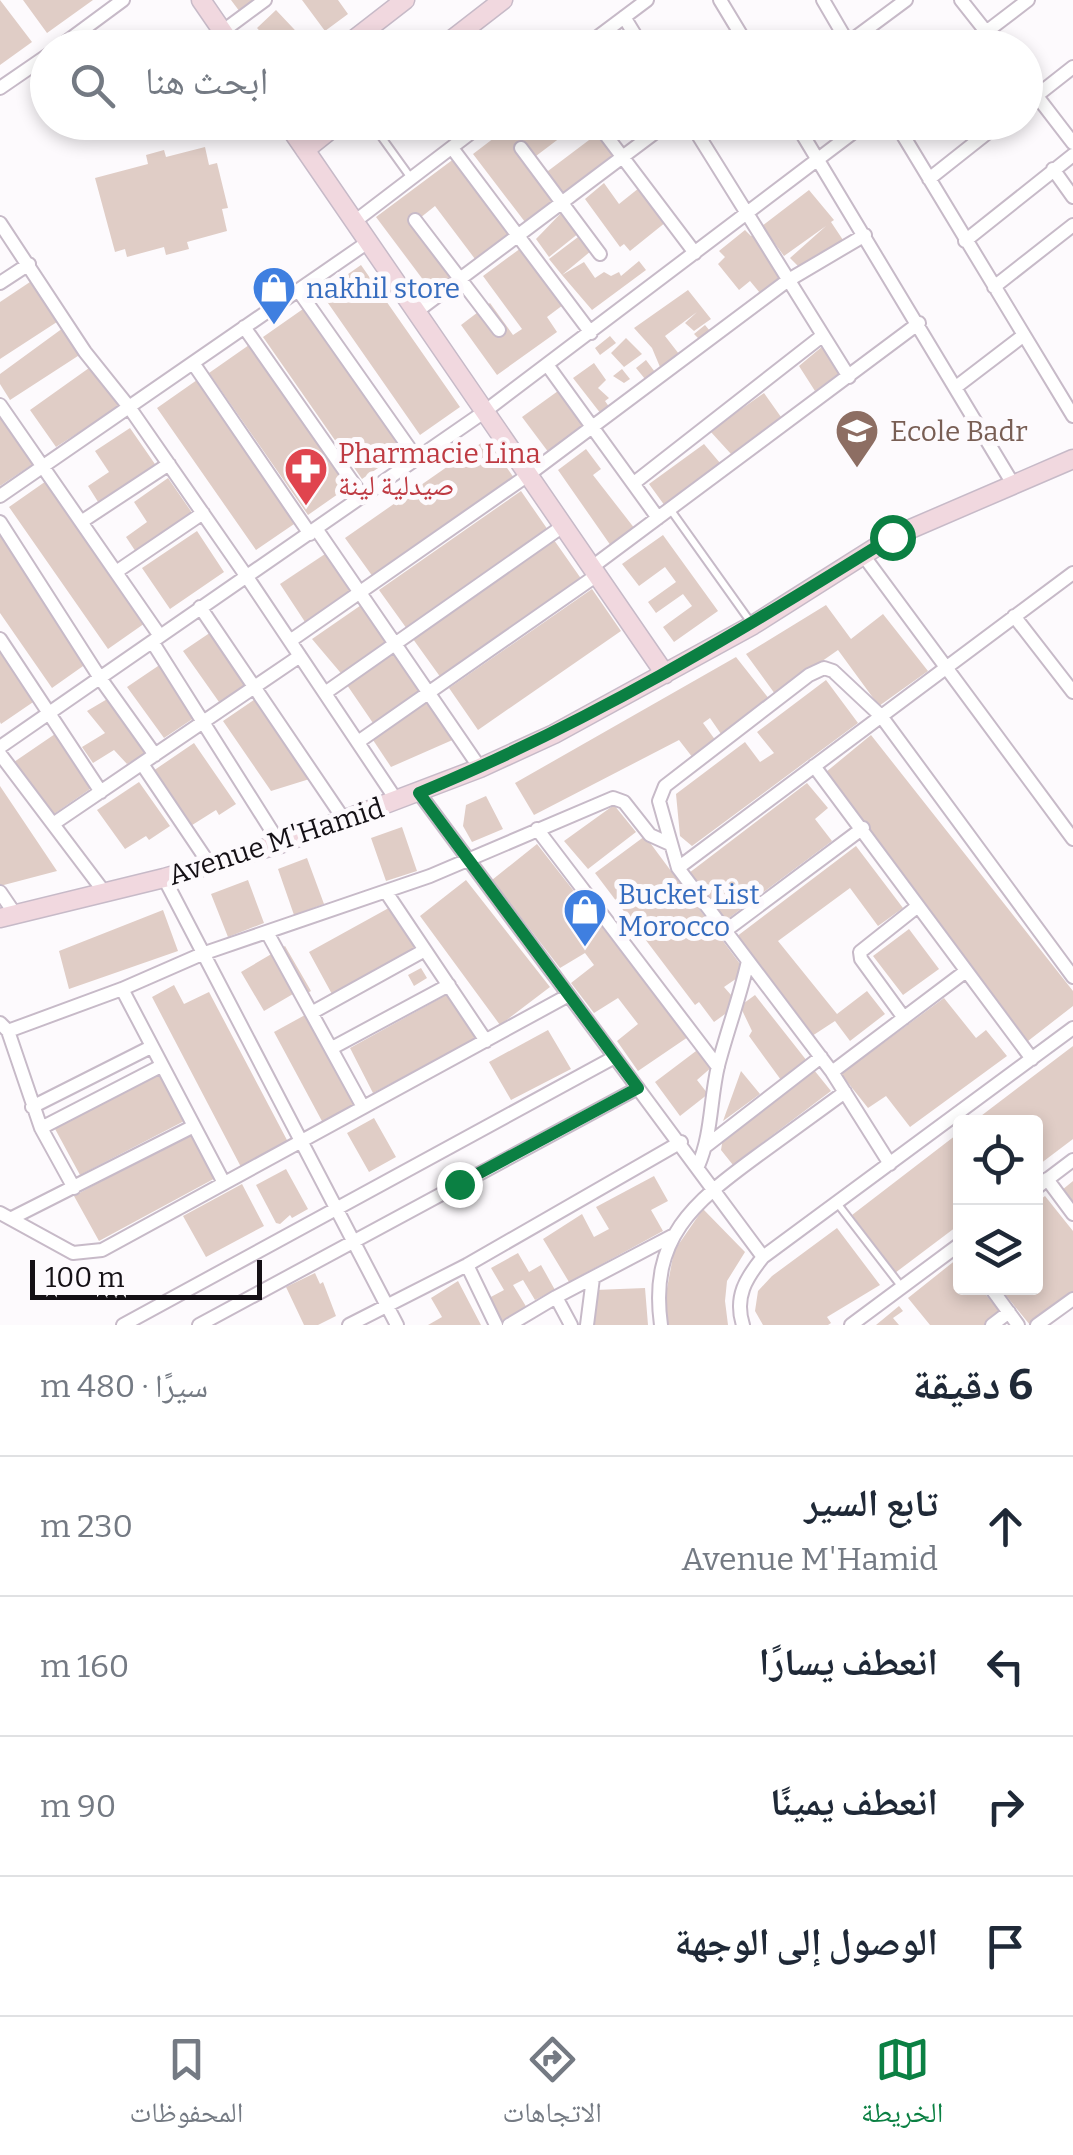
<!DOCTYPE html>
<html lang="ar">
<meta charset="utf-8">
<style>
body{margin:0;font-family:Bitter,"Noto Naskh Arabic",serif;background:#f2f2f3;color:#1f2937;direction:rtl}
.controls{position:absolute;right:30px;bottom:30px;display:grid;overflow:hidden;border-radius:10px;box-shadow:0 5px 15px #0003}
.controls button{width:90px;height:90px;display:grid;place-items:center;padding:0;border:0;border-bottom:2px solid #e0e1e3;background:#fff;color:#1f2937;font:50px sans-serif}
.scale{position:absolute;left:30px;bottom:25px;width:232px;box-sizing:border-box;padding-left:10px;border:5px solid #141015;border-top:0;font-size:28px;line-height:35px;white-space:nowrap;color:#141015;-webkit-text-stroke:8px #fdfafd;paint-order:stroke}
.stop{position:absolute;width:30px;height:30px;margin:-22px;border:8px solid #0b8043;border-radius:50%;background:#fff}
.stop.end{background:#0b8043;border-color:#fff;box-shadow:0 2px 10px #0008}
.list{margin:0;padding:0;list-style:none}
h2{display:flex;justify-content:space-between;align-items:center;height:130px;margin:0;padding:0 40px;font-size:42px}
h2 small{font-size:32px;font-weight:400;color:#747a83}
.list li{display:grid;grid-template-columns:65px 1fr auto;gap:30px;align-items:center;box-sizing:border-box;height:140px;padding:0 40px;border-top:2px solid #e0e1e3}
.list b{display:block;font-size:38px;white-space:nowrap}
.list p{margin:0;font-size:32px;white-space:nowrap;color:#747a83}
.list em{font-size:32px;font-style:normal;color:#747a83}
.icon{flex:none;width:55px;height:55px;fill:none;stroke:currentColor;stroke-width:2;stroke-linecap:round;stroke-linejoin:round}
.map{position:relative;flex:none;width:1073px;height:1325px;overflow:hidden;direction:ltr}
.search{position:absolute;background:#fff;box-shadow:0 5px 15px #0003;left:30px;right:30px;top:30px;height:110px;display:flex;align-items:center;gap:25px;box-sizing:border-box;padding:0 35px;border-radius:55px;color:#747a83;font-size:38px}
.sheet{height:690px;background:#fff}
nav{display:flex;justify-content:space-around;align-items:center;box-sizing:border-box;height:140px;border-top:2px solid #e0e1e3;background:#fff;font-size:28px;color:#747a83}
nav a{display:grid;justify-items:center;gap:5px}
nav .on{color:#0b8043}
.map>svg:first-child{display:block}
.building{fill:#e0cdc6}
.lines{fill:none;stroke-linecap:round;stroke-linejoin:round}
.lane-casing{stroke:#c7bac8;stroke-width:10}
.street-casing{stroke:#c7bac8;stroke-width:16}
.secondary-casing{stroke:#c7bac8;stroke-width:21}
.lane{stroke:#fff;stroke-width:6}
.street{stroke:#fff;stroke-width:12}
.secondary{stroke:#f1d8df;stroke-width:18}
.route{stroke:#0b8043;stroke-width:12}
.labels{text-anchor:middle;stroke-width:10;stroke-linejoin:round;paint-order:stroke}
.shop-label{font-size:28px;fill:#366cbe;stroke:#fdfafd;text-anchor:start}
.education-label{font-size:28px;fill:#785e54;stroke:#fdfafd;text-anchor:start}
.health-label{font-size:28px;fill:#be3a42;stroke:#fdfafd;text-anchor:start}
.street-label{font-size:28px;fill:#141015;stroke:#fdfafd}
</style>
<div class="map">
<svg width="1073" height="1325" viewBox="0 0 1073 1325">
<rect width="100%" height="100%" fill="#fdfafd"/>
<path class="building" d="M0,0L32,42L0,65Z
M23,0H93L47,33Z
M231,0H255L240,12Z
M302,0H338L348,14L325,31Z
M276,10L309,45L275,48L257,28Z
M515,122H581L532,159L544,174L597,134L613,156L525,222L473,154Z
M205,147L209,165L217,163L228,208L222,209L227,231L187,242L189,249L166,255L164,247L127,257L125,249L115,252L95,178L148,164L146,155L164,150L166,157Z
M455,158L510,233L475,259L435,206L420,218L461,273L433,293L376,217Z
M604,183L619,204L639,188L666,222L630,251L624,244L620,247L585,199Z
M809,190L834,220L831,222L847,246L800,268L790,258L826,226L784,256L762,226Z
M565,209L584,229L549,257L536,239Z
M745,230L751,236L757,235L784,275L760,293L750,281L739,290L718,264L725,257L719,251Z
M586,231L597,246L562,275L549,259Z
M521,248L563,305L547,317L557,332L497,375L461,325L490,303L513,335L522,329L483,276Z
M639,261L646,270L592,310L562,275L584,262L595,278L604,272L611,276L619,272L621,276Z
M361,265L460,407L420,435L321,293Z
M33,280L60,320L0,359V302Z
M688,290L711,319L694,331L685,323L697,312L665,336L679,354L660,367L652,348L634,328Z
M303,309L403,451L362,479L263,337Z
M705,325L710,331L699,339L694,334Z
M63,328L81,354L10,400L0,384V374Z
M610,336L616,343L600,355L595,348Z
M626,338L642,354L624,367L611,353Z
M249,345L348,487L308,515L209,373Z
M824,345L841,372L815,391L799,366Z
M646,360L655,372L645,379L636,368Z
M594,363L606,380L598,388L609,398L605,401L610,408L601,414L573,378Z
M89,368L120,406L56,447L30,410Z
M622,369L630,379L624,383L613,376Z
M197,380L297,522L256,550L157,408Z
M558,391L585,427L549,453L522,417Z
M764,393L781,417L731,454L710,431Z
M0,403L39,460L0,486Z
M130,428L157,467L100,505L88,486L109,472L95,451Z
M487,439L514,478L373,577L345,538Z
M704,444L720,463L665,506L649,484Z
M586,449L601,469L593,475L635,529L611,546L558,470Z
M168,478L195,517L138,555L126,537L147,522L134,502Z
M49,479L148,621L108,649L9,507Z
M521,491L548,530L407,629L379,590Z
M0,527L93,659L52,688L0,613Z
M197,531L224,572L170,609L142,568Z
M663,535L718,611L674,642L663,627L692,606L683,594L656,613L648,602L676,582L665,567L639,586L622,564Z
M554,540L582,580L441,678L413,639Z
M334,548L362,588L307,625L280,584Z
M592,589L621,631L478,730L449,688Z
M367,601L392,638L345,678L312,639Z
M826,605L851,639L883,614L928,671L879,706L838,650L775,694L746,654Z
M217,628L253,680L219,702L183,651Z
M0,636L42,696L1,724L0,722Z
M401,648L429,689L375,726L347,685Z
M736,657L770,700L721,734L710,718L703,723L716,741L693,758L679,740L534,815L515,783Z
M161,664L197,716L164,738L127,687Z
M826,680L858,723L692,846L680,836L676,794L745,742L760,762L774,753L757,732Z
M261,695L316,777L271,791L223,721Z
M109,698L146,753L127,764L114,750L93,763L82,747L105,733L87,711Z
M430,699L457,738L391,767L373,740Z
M55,734L93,787L54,814L14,762Z
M871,735L1073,991V1006L1028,1041L826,772Z
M194,743L236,804L219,815L216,810L189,827L153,771Z
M139,782L170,826L149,840L146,836L125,849L97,810Z
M807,783L828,808L815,819L832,841L725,921L689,873Z
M0,786L57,871L0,886Z
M486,796L503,829L472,842L463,826L466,805Z
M614,805L636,832L588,869L564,841Z
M402,827L417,871L386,881L371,838Z
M645,836L746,972L724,987L739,1004L714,1022L699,1002L695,1005L595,873Z
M537,844L688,1037L638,1071L617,1041L638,1024L618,998L594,1013L571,983L594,965L585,953L560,968L492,880Z
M856,846L903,908L878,926L850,888L778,941L837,1014L867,991L885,1014L850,1041L835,1021L812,1036L736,937Z
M307,858L324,904L294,915L278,869Z
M248,880L264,923L228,937L211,894Z
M466,880L550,987L500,1025L420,916Z
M396,904L420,947L333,996L309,952Z
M163,910L178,951L69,989L59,951Z
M909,929L939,969L903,995L873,956Z
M285,946L311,991L296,1000L293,994L264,1011L241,972Z
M421,968L427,978L414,986L408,975Z
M174,985L184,1004L209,992L288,1142L241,1167L152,997Z
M457,989L484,1035L373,1093L350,1048Z
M755,995L807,1061L781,1080L749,1036L752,1031L740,1006Z
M944,998L976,1038L986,1030L1007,1056L910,1127L886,1096L868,1108L841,1074Z
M316,1009L365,1100L323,1123L274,1032Z
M548,1030L571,1069L511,1100L489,1062Z
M1073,1046V1139L1036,1167V1122H973Z
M700,1048L713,1066L697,1080L708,1094L680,1116L655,1082Z
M165,1068L192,1117L80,1175L54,1127Z
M814,1070L831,1091L733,1165L721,1150L723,1138Z
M741,1071L760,1094L723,1121Z
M374,1118L396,1157L369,1172L347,1133Z
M197,1129L221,1175L99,1241L74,1196Z
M960,1132V1224L895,1273L852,1215Z
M286,1169L308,1209L292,1218L290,1215L280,1224L276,1223L256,1185Z
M654,1176L668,1201L651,1210L663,1231L569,1282L543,1239L582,1214L594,1237L609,1229L596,1207Z
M1073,1181V1205L1062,1190Z
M242,1184L264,1226L206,1257L183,1216Z
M1045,1196L1073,1231V1294L1030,1325L1000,1288H1036V1203Z
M703,1209L745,1252L727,1281L725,1301L728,1325H668L665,1299L674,1251Z
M837,1228L880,1285L827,1317L831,1323L828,1325H763L755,1311L758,1291L772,1276Z
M518,1253L529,1272L541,1265L555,1290L535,1300L523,1280L513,1285L527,1308L500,1322L487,1299L504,1290L491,1268Z
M957,1259L960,1263V1288H980L1002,1314L988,1325H930L908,1298Z
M315,1273L320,1284L323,1282L336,1316L318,1325H304L286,1287Z
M458,1281L481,1325H428L442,1317L431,1298Z
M645,1288L648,1325H592L595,1290Z
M899,1306L903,1311L893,1318L899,1325H876Z"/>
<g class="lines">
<defs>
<path id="lane" d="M380,135L411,178
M670,509L752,624
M837,1203L901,1286"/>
<path id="street" d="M720,0L749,48
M823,0L851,48
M961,0L999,48
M624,17L643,48
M223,31L265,0
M848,43L906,0
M58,48L123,0
M583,48L647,0
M965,48L1028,0
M1026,82L1073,143
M0,88L48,55
M1026,104L1073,67
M596,122L695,253
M690,122L849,377
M795,122L1013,484
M895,122L1073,416
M452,148L591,333
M521,148L600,254
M1053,169L1073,197
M929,179L1001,122
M415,220L499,330
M354,222L485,122
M0,223L85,352L129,407L247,577L397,801
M965,241L1073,155
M0,283L29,264
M994,287L1073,225
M298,290L417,459
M416,312L669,122
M244,327L363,497
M193,363L310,534
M548,366L658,518
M956,387L1024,335
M0,405L160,636
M634,483L822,336
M0,496L368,242
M0,522L100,678L155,755
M81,522L169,464
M317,530L480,768
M863,555L1073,839
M592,567L919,323
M116,572L203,513
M200,607L345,821
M1014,616L1073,692
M0,639L101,792
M290,641L528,475L787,281L865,235
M153,643L280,844
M325,693L563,526
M358,742L597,575
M0,747L484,412L867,122
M0,754L105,893
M142,764L210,865
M814,766L1032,1059
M419,793L763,1257
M53,824L300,656
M537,829L718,1067
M678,868L1073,573
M164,878L397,1325
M0,892L15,914
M386,892L486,1041
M725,931L863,828
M268,934L363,1107
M122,989L224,1183
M313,1012L425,950
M904,1018L861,959L860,952L918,906
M0,1023L8,1031L41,1128L74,1188
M8,1031L122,989L202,954L430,876L613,798L624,802L650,835L670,844
M332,1048L449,985
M832,1072L966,971
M32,1107L151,1047
M41,1128L161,1066
M706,1146L821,1057
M890,1164L832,1072L678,868L659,801L665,786L809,675L824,668L833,671L881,716L1073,977
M698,1166C712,1134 710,1100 718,1066C727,1031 740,997 748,961
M1047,1179L1073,1214
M1036,1188L1073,1160
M0,1213L73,1253L102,1250L567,996
M12,1218L194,1126
M467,1265L496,1325
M991,1288L1018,1325
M123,1325L613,1058
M199,1325L638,1088
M349,1325L467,1265L681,1142
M509,1325L556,1297
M571,1325L556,1297L672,1236
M587,1325L593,1278
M661,1325C649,1238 693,1203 757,1156C787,1134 816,1113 845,1092
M743,1325C734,1297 746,1278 763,1257L1073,1028
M851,1325L960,1244
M992,1325L1009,1312
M1037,1325L1073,1299"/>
<path id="secondary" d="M201,0L234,48
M343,48L405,0
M441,48L503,0
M286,122L665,674
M305,150L340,122
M0,918L164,878L280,844L480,768L554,734L753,625L892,537L1073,459"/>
</defs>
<use href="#lane" class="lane-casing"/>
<use href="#street" class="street-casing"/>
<use href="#secondary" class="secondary-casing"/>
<use href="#lane" class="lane"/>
<use href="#street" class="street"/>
<use href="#secondary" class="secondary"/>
</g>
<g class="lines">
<path class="route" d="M459,1184L638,1088L419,793C587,724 738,633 892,537"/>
</g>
<defs>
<symbol id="shop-pin" viewBox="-11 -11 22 30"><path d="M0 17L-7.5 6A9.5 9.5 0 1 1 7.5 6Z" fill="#3f7fe0" stroke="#fdfafd"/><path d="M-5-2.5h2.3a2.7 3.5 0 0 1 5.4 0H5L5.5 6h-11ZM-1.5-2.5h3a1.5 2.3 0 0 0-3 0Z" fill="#fff"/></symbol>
<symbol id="school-pin" viewBox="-11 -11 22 30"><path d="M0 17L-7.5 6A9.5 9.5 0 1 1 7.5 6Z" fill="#8d6e63" stroke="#fdfafd"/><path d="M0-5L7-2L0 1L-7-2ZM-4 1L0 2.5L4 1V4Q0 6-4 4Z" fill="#fff"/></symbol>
<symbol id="pharmacy-pin" viewBox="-11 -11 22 30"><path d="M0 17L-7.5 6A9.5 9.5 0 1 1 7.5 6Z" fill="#e0444e" stroke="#fdfafd"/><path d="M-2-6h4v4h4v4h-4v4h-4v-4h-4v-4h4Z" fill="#fff"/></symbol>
</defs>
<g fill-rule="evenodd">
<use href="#shop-pin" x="249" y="263" width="50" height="68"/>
<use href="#school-pin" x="832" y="406" width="50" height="68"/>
<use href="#pharmacy-pin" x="281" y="444" width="50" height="68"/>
<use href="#shop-pin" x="560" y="885" width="50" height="68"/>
</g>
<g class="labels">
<g class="shop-label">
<text x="306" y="298">nakhil store</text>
<text x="618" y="904">Bucket List<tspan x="618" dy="32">Morocco</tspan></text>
</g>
<g class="education-label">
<text x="890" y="441">Ecole Badr</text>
</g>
<g class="health-label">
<text x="338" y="463">Pharmacie Lina<tspan x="338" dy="32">صيدلية لينة</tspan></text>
</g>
<g class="street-label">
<text transform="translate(276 841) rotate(-18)" y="10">Avenue M'Hamid</text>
</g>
</g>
</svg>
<div class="controls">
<button><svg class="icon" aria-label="locate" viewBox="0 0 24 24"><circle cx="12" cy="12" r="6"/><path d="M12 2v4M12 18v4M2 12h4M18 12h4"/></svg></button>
<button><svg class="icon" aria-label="layers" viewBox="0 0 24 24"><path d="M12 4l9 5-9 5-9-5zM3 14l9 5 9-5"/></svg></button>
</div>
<div class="scale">100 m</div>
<div class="stop" style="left:892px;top:537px"></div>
<div class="stop end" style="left:459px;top:1184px"></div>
<div class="search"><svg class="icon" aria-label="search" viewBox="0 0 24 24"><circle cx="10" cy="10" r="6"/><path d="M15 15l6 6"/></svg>ابحث هنا</div>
</div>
<section class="sheet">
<h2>6 دقيقة<small>سيرًا · 480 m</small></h2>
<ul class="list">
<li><svg class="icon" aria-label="ahead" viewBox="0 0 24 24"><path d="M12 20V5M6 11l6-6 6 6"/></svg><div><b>تابع السير</b><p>Avenue M'Hamid</p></div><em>230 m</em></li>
<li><svg class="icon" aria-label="left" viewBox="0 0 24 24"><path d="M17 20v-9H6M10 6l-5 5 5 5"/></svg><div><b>انعطف يسارًا</b></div><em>160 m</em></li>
<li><svg class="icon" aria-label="right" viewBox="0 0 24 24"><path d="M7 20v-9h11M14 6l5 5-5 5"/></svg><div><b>انعطف يمينًا</b></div><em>90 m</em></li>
<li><svg class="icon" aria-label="arrive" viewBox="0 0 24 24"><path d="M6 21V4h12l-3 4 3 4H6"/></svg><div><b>الوصول إلى الوجهة</b></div></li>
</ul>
</section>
<nav>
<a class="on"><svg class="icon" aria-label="map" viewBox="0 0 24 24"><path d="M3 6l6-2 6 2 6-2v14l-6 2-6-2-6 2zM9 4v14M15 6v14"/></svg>الخريطة</a>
<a><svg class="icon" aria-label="directions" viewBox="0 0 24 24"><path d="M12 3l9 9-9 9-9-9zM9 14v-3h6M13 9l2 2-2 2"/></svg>الاتجاهات</a>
<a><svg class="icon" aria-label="saved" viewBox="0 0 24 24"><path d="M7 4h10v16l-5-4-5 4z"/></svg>المحفوظات</a>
</nav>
